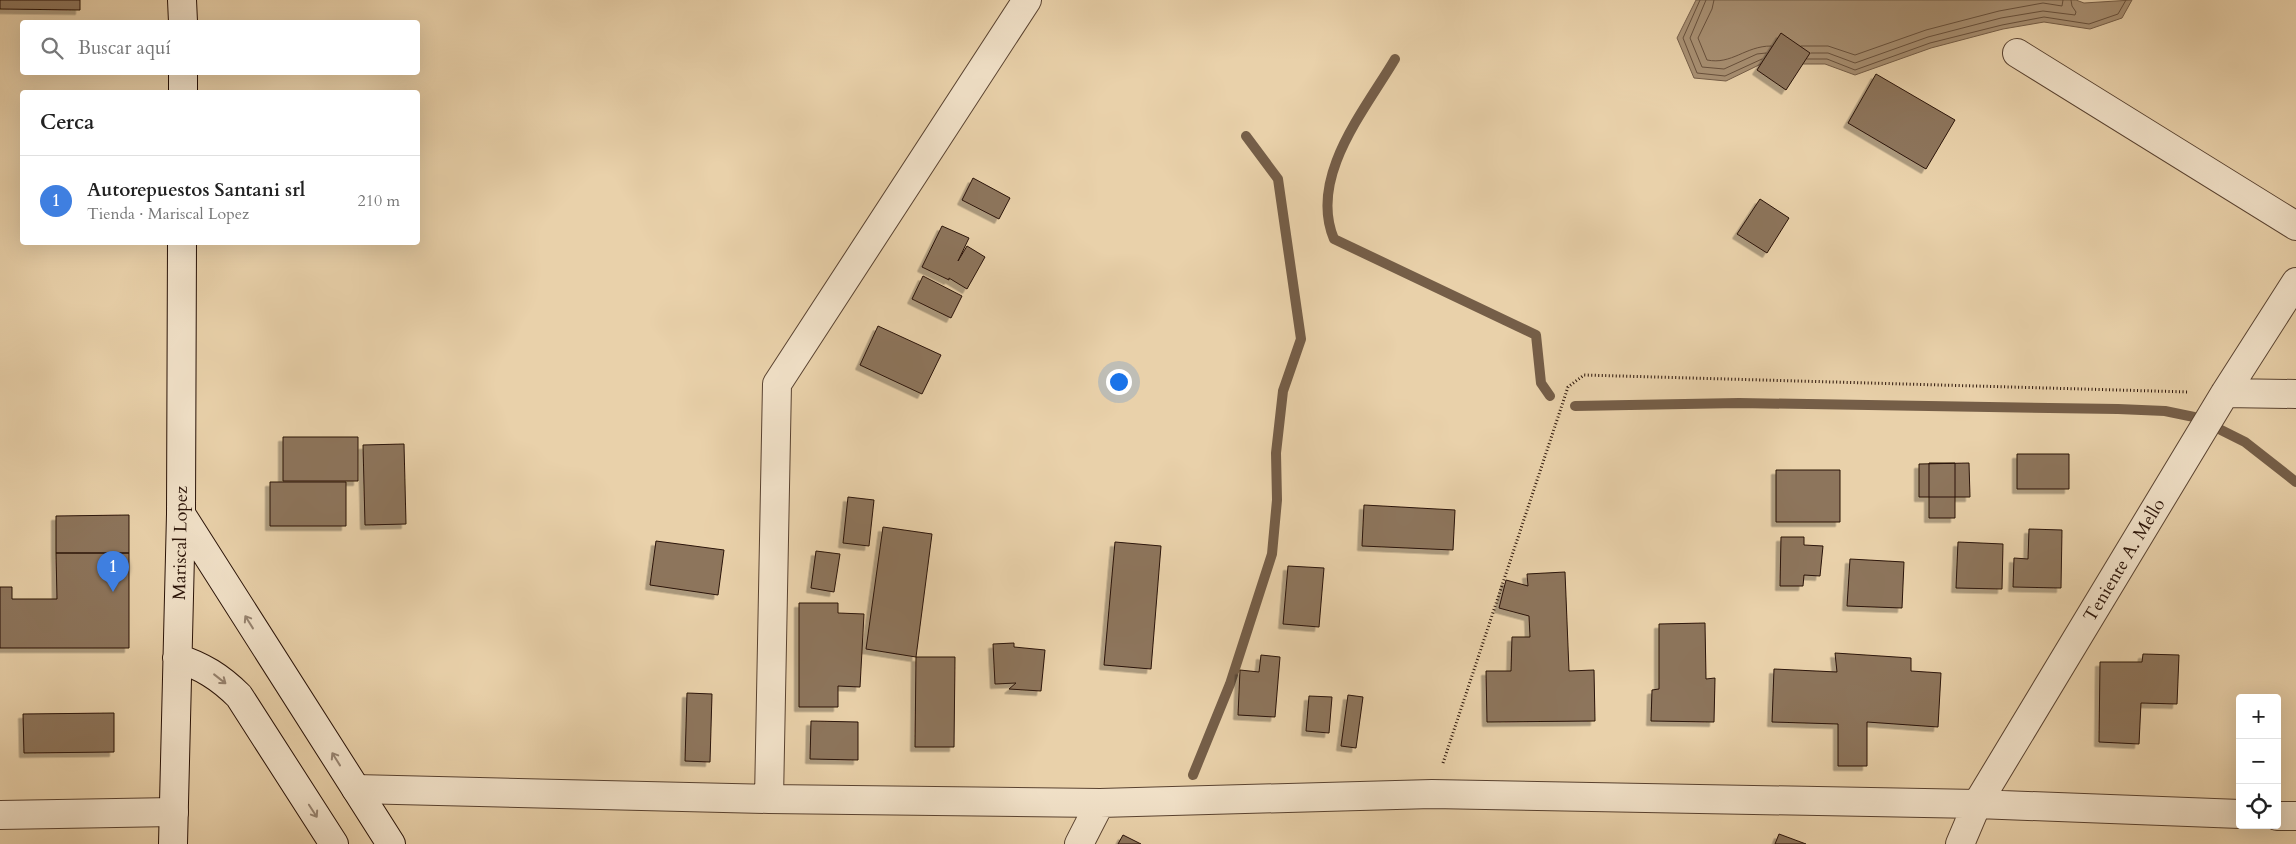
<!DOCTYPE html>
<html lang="es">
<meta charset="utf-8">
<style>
body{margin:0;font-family:Cardo,serif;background:#f2f2f2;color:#222}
.controls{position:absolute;right:15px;bottom:15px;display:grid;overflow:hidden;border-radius:5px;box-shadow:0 5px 20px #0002}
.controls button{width:45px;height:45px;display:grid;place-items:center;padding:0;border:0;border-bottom:1px solid #e0e0e0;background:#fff;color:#222;font:25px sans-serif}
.you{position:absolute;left:1118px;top:381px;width:18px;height:18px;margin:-12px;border:4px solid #fff;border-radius:50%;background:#1a73e8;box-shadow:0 0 0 8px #1a73e833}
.badge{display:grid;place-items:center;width:32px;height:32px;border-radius:50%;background:#111827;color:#fff;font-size:16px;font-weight:700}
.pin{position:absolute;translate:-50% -41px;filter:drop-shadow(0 1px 2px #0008)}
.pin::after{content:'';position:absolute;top:26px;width:18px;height:15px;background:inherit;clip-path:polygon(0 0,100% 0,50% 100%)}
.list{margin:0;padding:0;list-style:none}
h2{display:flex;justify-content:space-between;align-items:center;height:65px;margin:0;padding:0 20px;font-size:21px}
h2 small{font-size:16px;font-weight:400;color:#767676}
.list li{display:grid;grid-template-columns:32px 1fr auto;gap:15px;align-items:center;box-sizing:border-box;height:90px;padding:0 20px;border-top:1px solid #e0e0e0}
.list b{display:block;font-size:19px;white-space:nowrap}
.list p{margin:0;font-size:16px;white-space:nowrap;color:#767676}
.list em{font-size:16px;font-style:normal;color:#767676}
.icon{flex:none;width:28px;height:28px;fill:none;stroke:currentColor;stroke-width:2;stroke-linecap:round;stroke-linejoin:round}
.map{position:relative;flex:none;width:2296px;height:844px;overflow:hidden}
.search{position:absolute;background:#fff;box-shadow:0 5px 20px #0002;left:20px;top:20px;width:400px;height:55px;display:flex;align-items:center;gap:12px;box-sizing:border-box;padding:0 18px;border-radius:5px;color:#767676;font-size:19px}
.panel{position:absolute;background:#fff;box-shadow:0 5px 20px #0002;left:20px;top:90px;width:400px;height:155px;border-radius:5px}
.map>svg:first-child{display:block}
.water{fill:#a89073;stroke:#755e48}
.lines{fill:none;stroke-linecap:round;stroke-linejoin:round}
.shore{stroke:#68513d;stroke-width:1}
.stream{stroke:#755e48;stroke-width:10}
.building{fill:#8d755c;stroke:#291207;filter:url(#shadow)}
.street-casing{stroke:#594230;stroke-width:30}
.secondary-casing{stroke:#291207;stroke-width:30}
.path{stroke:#291207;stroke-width:3;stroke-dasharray:1 2.5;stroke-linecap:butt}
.street{stroke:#f1e1c8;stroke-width:28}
.secondary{stroke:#f1e1c8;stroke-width:28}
.oneway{stroke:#978471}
.labels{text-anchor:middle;stroke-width:4;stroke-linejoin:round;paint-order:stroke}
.street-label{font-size:18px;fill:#291207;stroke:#f1e1c8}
</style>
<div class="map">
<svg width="2296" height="844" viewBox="0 0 2296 844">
<defs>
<filter id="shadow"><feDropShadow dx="-4.5" dy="4.5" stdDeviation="0" flood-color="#0004"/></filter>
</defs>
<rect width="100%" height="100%" fill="#e9d1aa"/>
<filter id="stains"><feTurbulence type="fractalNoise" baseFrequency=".004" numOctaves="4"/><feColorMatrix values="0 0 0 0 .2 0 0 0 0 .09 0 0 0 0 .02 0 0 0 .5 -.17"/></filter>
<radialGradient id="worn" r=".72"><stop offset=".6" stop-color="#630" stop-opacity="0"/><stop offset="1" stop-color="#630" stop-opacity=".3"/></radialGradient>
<path class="water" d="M1696,0H2076L2084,3L2132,0L2122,18L2090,29L2044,22L2003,29L1931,48L1855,75L1825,64H1761L1726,81L1694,78L1677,38Z"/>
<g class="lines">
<path class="shore" d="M1700,0L1683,38L1697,73L1725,76L1762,59
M1706,0L1690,38L1702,67L1724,69L1757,54L1766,53
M1714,0L1712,9L1698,38L1707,60C1732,65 1745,46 1771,46
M1801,46H1828L1855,55L1926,30L1999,11L2043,3L2062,6L2063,0
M1811,53H1828L1855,63L1928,37L2001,18L2043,11L2075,15L2076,12L2072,6L2071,0
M1807,59H1827L1855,70L1930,43L2002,25L2044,17L2089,24L2118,14L2126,0"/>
<path class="stream" d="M1395,59C1365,110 1308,177 1334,239L1536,335L1541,383L1550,396
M1575,406L1739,403L2118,409L2165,411L2194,417
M2221,430L2245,442L2296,482
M1193,775L1230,684L1272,554L1277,500L1276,453L1283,391L1301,339L1278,179L1246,136"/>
</g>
<path class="building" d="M0,0H80V10L0,9Z
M1781,33L1810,53L1786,90L1757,70Z
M1876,74L1955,120L1926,169L1848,123Z
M973,178L1010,198L999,219L962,200Z
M1760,199L1789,218L1767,253L1737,234Z
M942,226L969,238L958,261L967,246L985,257L967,289L949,278V280L922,267Z
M923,276L962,296L951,318L912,299Z
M878,326L941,355L922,394L860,365Z
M283,437H358V481H283Z
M404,444L406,524L365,525L363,445Z
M2017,454H2069V489H2017Z
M1929,463H1955V518H1929Z
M1969,463L1970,497H1919V464Z
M1776,470H1840V522H1776Z
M270,482H346V526H270Z
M848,497L874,500L869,546L843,543Z
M1364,505L1455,510L1453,550L1362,546Z
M129,515V553H56V516Z
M883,527L932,534L916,657L866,649Z
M2029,529L2062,530L2061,588L2013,587L2014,558L2028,559Z
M1781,537H1804V545L1823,546L1820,576L1804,575L1803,586H1780Z
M656,541L724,550L718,595L650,585Z
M1115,542L1161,546L1151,669L1104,665Z
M1958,542L2003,544L2002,589L1956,588Z
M816,551L840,554L834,592L811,588Z
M56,553H129V648H0V587H12V599H57Z
M1850,559L1904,562L1902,608L1847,606Z
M1288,566L1324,568L1319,627L1283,624Z
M1565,572L1569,671L1594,670L1595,721L1487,722L1486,671H1511L1512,637H1530L1529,616L1499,608L1506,580L1528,586L1527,574Z
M799,603H838V613L864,614L860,687L838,686V707H799Z
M1705,623L1706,679L1715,678L1714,722L1651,721L1652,690L1659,689V624Z
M1014,643V647L1045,650L1041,691L1009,689L1016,683L995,684L993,644Z
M1835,653L1911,658V671L1941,673L1938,727L1867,722V766H1838V724L1772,722L1774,669L1837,672Z
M2143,654L2179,655L2177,704L2141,703L2139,744L2099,742L2100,662H2142Z
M1261,655L1280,657L1275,717L1238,715L1240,670L1259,672Z
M916,657H955L954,747H915Z
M687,693L712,694L710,762L685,761Z
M1348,695L1363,697L1356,748L1341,746Z
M1309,696L1332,697L1329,733L1306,731Z
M114,713V752L24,753L23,714Z
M811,721L858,722V760L810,759Z
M1779,834L1806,844H1775Z
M1123,835L1141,844H1118Z"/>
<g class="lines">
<defs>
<path id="street" d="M2017,53L2296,226
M2225,393L2296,394
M356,789L769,799L1100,803L1432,794L1977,804L2240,814
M769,799L777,384L1027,0
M0,815L174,812
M2277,816H2296
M1079,844L1100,803
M1960,844L1977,804L2225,393L2296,282"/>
<path id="secondary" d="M182,0L183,22
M183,92V72
M181,514L391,844
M177,658C202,666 220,677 239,696L334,844
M173,844L181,514L182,242"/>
</defs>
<use href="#street" class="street-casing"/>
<use href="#secondary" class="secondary-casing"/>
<path class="path" d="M1443,763L1568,387L1584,375L2189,392"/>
<use href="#street" class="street"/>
<use href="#secondary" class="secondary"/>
</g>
<defs><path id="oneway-shaft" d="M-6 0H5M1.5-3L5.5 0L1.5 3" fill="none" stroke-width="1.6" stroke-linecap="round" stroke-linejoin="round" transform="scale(1.25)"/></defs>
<g class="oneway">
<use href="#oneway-shaft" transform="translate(249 622) rotate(-122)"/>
<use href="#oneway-shaft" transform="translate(220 679) rotate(38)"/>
<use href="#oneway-shaft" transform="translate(336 759) rotate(-122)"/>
<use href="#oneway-shaft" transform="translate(313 811) rotate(57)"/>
</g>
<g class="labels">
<g class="street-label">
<text transform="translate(180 543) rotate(-89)" y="6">Mariscal Lopez</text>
<text transform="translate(2124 560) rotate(-59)" y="6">Teniente A. Mello</text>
</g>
</g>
<rect width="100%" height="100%" filter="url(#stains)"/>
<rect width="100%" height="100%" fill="url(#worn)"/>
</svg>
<div class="controls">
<button>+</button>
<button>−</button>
<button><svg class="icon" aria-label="locate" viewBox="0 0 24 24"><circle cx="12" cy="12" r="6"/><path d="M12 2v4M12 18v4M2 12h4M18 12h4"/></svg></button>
</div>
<div class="you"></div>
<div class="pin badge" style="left:113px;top:592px;background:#3f7fe0">1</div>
<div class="search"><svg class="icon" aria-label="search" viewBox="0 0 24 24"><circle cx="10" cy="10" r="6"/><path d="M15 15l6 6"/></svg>Buscar aquí</div>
<section class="panel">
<h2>Cerca<small></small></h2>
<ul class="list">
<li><span class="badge" style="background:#3f7fe0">1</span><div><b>Autorepuestos Santani srl</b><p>Tienda · Mariscal Lopez</p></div><em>210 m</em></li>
</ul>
</section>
</div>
